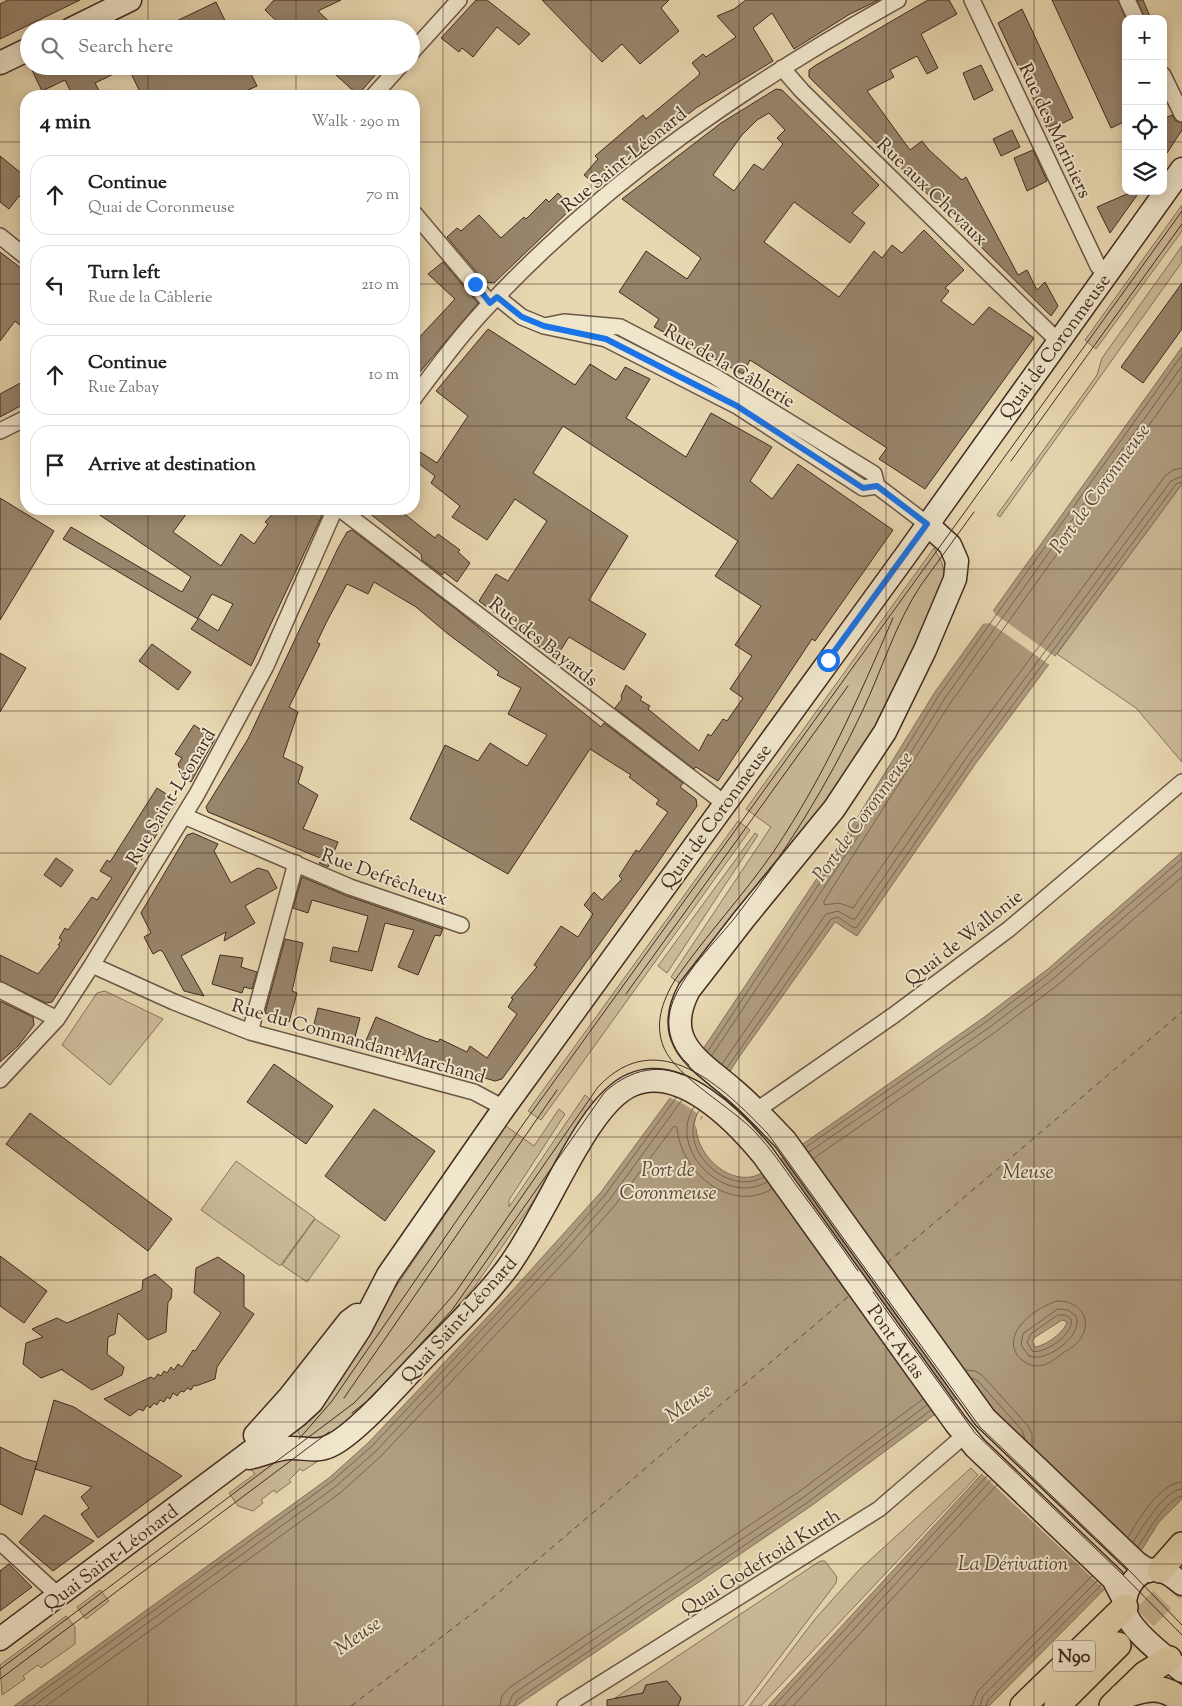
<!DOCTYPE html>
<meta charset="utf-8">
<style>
body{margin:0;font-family:"Sorts Mill Goudy",serif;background:#f2f2f2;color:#202124}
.controls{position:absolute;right:15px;top:15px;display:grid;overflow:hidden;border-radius:10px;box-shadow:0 2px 12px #0003}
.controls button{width:45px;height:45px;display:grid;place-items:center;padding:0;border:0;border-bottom:1px solid #e0e0e0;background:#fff;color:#202124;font:25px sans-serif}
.stop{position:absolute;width:15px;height:15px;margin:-11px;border:4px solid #1a73e8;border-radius:50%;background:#fff}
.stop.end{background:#1a73e8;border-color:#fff;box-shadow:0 1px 5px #0008}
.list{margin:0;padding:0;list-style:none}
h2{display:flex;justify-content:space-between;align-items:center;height:65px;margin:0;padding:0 20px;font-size:21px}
h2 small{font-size:16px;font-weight:400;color:#757577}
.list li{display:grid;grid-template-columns:32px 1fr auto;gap:15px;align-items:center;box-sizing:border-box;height:80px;margin:0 10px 10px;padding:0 10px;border:1px solid #e0e0e0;border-radius:20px}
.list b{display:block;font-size:19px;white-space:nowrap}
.list p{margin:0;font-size:16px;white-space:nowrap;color:#757577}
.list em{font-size:16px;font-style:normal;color:#757577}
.icon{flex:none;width:28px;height:28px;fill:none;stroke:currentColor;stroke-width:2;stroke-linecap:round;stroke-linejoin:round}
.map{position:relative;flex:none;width:1182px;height:1706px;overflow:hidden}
.search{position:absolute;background:#fff;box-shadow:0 2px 12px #0003;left:20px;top:20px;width:400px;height:55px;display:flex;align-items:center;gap:12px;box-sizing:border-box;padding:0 18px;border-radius:28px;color:#757577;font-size:19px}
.panel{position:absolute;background:#fff;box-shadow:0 2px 12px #0003;left:20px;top:90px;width:400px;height:425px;border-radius:20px}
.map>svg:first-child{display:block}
.green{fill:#cb9;stroke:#86735e}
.water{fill:#af9d80;stroke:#836f5a;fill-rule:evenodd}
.pier{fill:#e8d8b1}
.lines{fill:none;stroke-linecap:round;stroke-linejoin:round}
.shore{stroke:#786451;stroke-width:1}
.ferry{stroke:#5c483a;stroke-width:1;stroke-dasharray:6 5;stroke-linecap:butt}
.building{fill:#98856c;stroke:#412b22;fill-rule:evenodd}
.primary-tunnel{stroke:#c7b594;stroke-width:25;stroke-dasharray:25 12;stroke-linecap:butt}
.street-casing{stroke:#6b5646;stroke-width:18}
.secondary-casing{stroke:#412b22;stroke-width:25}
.primary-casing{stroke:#412b22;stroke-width:28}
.street{stroke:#f0e6cc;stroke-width:15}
.secondary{stroke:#f0e6cc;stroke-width:22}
.primary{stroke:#e8d8b1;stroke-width:25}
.tram{stroke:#412b22;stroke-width:1}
.route{stroke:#1a73e8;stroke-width:6}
.grid{fill:none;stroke:#412b22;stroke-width:1;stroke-opacity:0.55}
.labels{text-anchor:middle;stroke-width:4;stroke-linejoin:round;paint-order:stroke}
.shield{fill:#f0e6cc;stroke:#766355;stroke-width:1}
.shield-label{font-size:18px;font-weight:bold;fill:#412b22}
.street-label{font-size:19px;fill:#412b22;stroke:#f0e6cc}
.water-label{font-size:20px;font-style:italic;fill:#5c483a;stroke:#f0e6cc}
</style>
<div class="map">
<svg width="1182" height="1706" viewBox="0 0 1182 1706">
<rect width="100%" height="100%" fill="#e8d8b1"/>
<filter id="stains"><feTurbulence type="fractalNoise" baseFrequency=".004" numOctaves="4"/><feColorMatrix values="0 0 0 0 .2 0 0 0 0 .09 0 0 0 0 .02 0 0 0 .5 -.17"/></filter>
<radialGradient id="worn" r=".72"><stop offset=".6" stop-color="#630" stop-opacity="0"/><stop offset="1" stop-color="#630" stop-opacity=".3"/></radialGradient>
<path class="green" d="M1182,205V231L1096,349L1085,340Z
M1182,246V262L1000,517L997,515L1097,375L1102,358Z
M1182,484V762L1136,708L1057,654Z
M934,548L942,563L945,577L919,647L850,774L685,987L671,977L771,827L746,809Z
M738,821L750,830L541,1120L528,1111Z
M755,833L758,835L667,973L658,966Z
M105,991L163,1019L110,1085L62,1045L97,993Z
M585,1095L599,1106L475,1286L392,1381L328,1439L307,1440L299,1434L296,1426L367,1329L506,1126L534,1146L559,1109L565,1114L509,1200V1207Z
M236,1161L315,1218L280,1266L201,1210Z
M315,1219L340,1236L307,1282L282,1265Z
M273,1457L318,1461L303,1471L300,1469L289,1480L291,1482L276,1493L274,1490L261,1500L263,1503L253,1511L238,1506L229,1493L255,1474L249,1467Z
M971,1468L978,1475L761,1706H749L815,1619L859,1570Z
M820,1561H825L837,1577L836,1583L743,1706H678L681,1698L667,1681L646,1685L643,1693L615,1698Z
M100,1590L109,1601L86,1619L77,1607Z
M66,1616L75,1627V1644L41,1668L38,1665L23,1676L25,1679L2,1695L0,1665Z"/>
<path class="water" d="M1182,347V484L976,763L857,936L835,922L737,1060L696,1127C697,1157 732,1188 760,1174L983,1018L1048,969L1182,852V1499L1159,1522L1139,1554L989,1706H768L1014,1439L969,1389L811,1506L516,1706H14L329,1478L368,1443L512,1291L601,1192L673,1094L852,826L935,692ZM1062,1320L1067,1322C1065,1332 1045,1346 1035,1347L1032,1341L1034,1338Z"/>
<path class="pier" d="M1015,575L992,609L995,614L1057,658L1051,666L990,623L982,624L922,709Z
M700,1049L728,1082L704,1117L701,1116L699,1132L706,1148L700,1139L695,1124L697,1113L682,1103L668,1097Z
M1011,1438L1140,1557L1106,1591L980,1472Z"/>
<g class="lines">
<path class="shore" d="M1182,379L951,702L824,901V905L839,903L853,908L961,752L1165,476L1173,470L1182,468
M708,1051L856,828L939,695L1182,355
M712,1055L861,832L945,698L1182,366
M722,1064L826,914L838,911L852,919H855L967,757L1171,481L1182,476
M727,1068L831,919L838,917L854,928L857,927L972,760L1176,484L1182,482
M694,1107C666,1149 725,1207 767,1182
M699,1111C675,1147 726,1198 764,1177
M806,1147L986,1022L1050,973L1182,859
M809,1152L990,1027L1054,978L1182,867
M814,1158L994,1033L1059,984L1182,877
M1057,1301C1079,1300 1093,1319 1081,1338C1076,1346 1067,1350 1060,1355C1053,1361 1046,1366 1036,1366C1028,1365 1022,1361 1017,1355C1002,1331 1037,1307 1057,1301Z
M1058,1309L1068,1310L1076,1316C1084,1335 1047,1363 1029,1356L1021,1345L1023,1334Z
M1058,1315H1065L1071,1319C1075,1333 1045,1355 1032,1351L1027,1342L1031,1334Z
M966,1370L975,1371L982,1375L1028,1426L1032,1434V1445
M972,1378L978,1381L1022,1430L1025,1439
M1128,1537C1138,1520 1160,1483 1182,1482
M1133,1542C1142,1528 1164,1490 1182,1489
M1138,1547C1146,1534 1167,1498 1182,1496
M22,1706L331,1482L371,1447L560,1247L605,1195L676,1098
M33,1706L335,1487L376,1451L564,1251L610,1199L682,1100
M46,1706L340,1493L381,1456L570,1256L616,1204L674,1126L677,1127C680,1171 729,1214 772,1189
M500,1706L502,1696L509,1688L800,1491L923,1399
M508,1706L513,1694L804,1497L927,1405
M514,1706L517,1700L808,1502L931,1410
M774,1706L987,1476
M783,1706L991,1480
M793,1706L997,1485
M972,1706L978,1691L1092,1576
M980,1706L983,1696L1097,1581
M986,1706L988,1700L1101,1585"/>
<path class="ferry" d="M887,1263L1182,1012
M351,1706L490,1600L850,1295"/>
</g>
<path class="building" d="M8,0H80L0,39V4Z
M274,0H341L318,11L337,29H285L265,10Z
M476,0H487L530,34L519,45L497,27L473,57L462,48L459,52L441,38Z
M542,0H669L661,8L679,31L640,64L622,44L602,62Z
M746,0H879L850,14L794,49L772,13L753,28L773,61L696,108L597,186L584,175L598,159L595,156L643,115L646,119L698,76L700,73L692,63L703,54L706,57L736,37L717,16L734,9Z
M928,0H949L957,14L921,34L938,68L927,74L917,56L890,70L894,77L867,91L910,150L922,141L929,150L962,180L966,177L1018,275L1027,270L1037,290L1045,282L1058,306L1051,316L809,77V70L816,65Z
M1052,0H1118L1126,19V121L1111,128Z
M1137,0H1143L1151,19H1145Z
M216,2L229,29H160Z
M1022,9L1073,118L1059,125L1057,123L1047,128L998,23Z
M981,65L993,90L974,100L963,73Z
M40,66H247L257,86L235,96H142L128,67L95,83L102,96H73L65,80L42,91L32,70Z
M326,66H383L358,95Z
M776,89L782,90L879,185L852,213L865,223L850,243L794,202L764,242L839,297L874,251L882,258L892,245L902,253L924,230L964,270L945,288L949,291L941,301L973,325L989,307L1034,338L925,489L879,459L887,448L750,360L743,374L654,327L659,319L619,292L646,251L687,279L701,258L622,199L721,123ZM769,113L785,130L777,138L783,144L763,170L754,164L734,191L713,175L742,135L757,120Z
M1172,115L1176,121L1182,123V130L1163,159V119Z
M1012,130L1020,147L1001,156L993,139Z
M1033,150L1047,181L1027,191L1014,158Z
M0,156L26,177V203L19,196L9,209L0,202Z
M1134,191H1140L1110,233L1097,207Z
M558,193L572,208L494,283L485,282L447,237L457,228L461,231L479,215L501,238L524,217L526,219L546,199L549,202Z
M0,252L26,272V318L21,326L15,321L0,341Z
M443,262L478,303L414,379V343L455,299L428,274Z
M1182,283V329L1143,383L1121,367Z
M488,329L575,385L590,364L616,380L625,367L650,379L626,418L686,457L711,413L772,447L750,481L772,499L798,464L893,530L815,641L812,639L718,781L696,767L694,769L615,708L622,699L621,696L626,685L642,697L640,700L650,706L648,709L699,751L708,734L711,736L723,719L727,721L743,698L730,689L752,656L735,645L761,606L715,576L738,541L563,426L533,473L628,536L589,600L646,634L624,670L569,637L555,659L479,601L496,574L508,581L547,521L515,499L487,540L452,517L460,506L431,483L435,476L414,460V448L437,463L468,416L436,391Z
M26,380V403L0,417V394Z
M0,498L54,531L0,620Z
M91,509H190L173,532L221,566L241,534L254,544L268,524L265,522L277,509H325L251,666L191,629L198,619L63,539L71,527L182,592L191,577ZM212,594L233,604L218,631L198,618Z
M364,509H395L402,512L435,538L438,534L460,550L458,552L470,563L457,582L444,572L442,575L422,560L421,554Z
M352,530L457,610L601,727L604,723L683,783L680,787L696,799L697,806L652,871L502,1079L495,1081L365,1043L376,1017L425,1038L438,1042L440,1039L467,1052L470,1046L487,1058L517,1014L508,1007L513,999L511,998L537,967L534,965L561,926L578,937L593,914L584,905L594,892L602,900L622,879L619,876L636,850L639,852L668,812L656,804L659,800L629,777L631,775L590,749L508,874L410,819L445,745L478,761L490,743L527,766L547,735L508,714L521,688L497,675L499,672L448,634L416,607L374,582L368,594L347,584L327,621L317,642L320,644L289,707L298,712L283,757L303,767L298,783L318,795L303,829L338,842L328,867L319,863L325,860L208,812L206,807L248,739L338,548L347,532Z
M152,644L191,672L178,690L139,661Z
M0,653L26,668L0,712Z
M194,725L215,739L191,782L182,776L178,764L182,758L175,754Z
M157,788L177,801L95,936L52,1002L46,1003L0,981V955L38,974L60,946L58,945L62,940L59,938L65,928L68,930L92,897L97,900L112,878L100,871L107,860L110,862Z
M193,833L218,844L214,851L231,883L258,868L268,871L277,888L245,906L255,923L224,941L226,932L181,956L204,996L184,991L163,952L160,950L153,954L144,937L151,933L141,913L187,835Z
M56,858L73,870L61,887L44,875Z
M302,877L347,896L443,929L440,936L435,935L418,975L398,967L414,930L385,923L372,971L330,961L333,947L358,952L368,916L312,900L308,913L293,908Z
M285,939L303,943L292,991L297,993L289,1022L265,1013Z
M220,955L243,958L241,967L257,972L252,989L244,987L242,993L212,984Z
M0,1001L33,1017L34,1025L19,1045L0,1062Z
M318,1008L360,1018L354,1041L313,1028Z
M274,1064L333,1106L306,1144L247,1102Z
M374,1109L435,1151L385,1221L325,1176Z
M30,1113L172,1219L148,1251L6,1144Z
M0,1256L47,1291L24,1323L0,1306Z
M218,1257L244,1275V1307L254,1314L217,1367L215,1379L196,1386L194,1385L191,1390L187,1388L184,1392L181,1391L177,1396L173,1393L170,1399L167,1397L164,1402L160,1400L157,1405L154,1403L150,1408L147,1405L143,1411L139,1409L130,1416L104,1399L151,1377L154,1379L158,1374L161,1376L164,1371L167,1373L171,1367L174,1370L178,1364L182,1367L193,1350L195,1351L221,1313L194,1293L196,1268Z
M155,1274L172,1289L171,1299L168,1302L166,1332L148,1340L118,1313L115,1334L108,1337L107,1354L124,1367L122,1375L92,1390L62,1370L63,1369L41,1378L23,1364L26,1343L43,1337L32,1329L57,1318L67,1323L142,1290L143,1280Z
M54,1400L74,1407L182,1476L98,1538L81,1514L89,1508L81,1497L92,1487L35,1469L37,1463L22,1515L0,1504V1447L25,1459L37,1462Z
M44,1515L94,1541L53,1571L19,1542Z
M9,1564L32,1587L0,1611V1571Z
M667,1681L681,1698L678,1706H607V1700L643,1693L646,1685Z"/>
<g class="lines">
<path class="primary-tunnel" d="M1119,1644L1182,1579"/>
<defs>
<path id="street" d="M972,0L1098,266L1106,275
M1127,0L1136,19
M411,53L459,0
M782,68L802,91L1058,341
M1163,75L1182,114
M373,96L400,66
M414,213L490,303
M0,236L26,257
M497,297L522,317L544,326L606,339L737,406L863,488L877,486
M544,326L564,322L620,327L714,376L874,474L877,486L927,524
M414,398C438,366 462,333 490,304C607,179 749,83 898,0
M0,431L26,418
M340,509L724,803
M184,816L350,887L461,925
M92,965L174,1002L250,1032L474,1092L504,1108
M0,990L57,1019
M250,1032L296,863
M0,1080L57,1019L92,965L197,794L266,666L335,509
M757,1110L894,1015L1009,929L1182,782
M0,1542L59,1596
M565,1706L879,1509L965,1435"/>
<path id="secondary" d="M71,29L130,0
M0,63L29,49
M927,524L950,545L957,561L955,579L925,650L885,732L834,809L744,919L689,990C662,1041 699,1060 733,1089C752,1105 768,1122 785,1140L985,1418L1137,1563L1149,1571
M255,1435L290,1396L349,1321L357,1315
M249,1458C262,1455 275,1449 289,1448C304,1447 315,1453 330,1446C354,1435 392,1392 411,1372C443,1337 480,1305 508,1267C521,1249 532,1229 543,1209C563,1174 596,1100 632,1085C680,1064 735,1121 763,1155L956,1424L975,1447L1113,1579L1124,1600
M1182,1584C1175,1578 1168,1572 1159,1570C1135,1566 1119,1596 1127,1616C1135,1634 1166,1657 1182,1671
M0,1639L254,1449L298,1415L312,1402L360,1329L388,1275L504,1108L906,555L1182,169"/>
<path id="primary" d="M1160,1570L1182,1545
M1121,1697C1144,1688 1164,1683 1182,1702
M1023,1706L1125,1607
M1057,1706L1118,1645
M1112,1706L1145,1674L1169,1659"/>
</defs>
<use href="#street" class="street-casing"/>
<use href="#secondary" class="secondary-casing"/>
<use href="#primary" class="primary-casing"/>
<use href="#street" class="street"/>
<use href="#secondary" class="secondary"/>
<use href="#primary" class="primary"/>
<path class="tram" d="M1011,461L1182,224
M921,585L974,512
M626,994L848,686
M689,1065C672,1050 665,1029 671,1007C681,974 716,942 737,915C786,852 828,784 862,712C882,670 895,624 921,585
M858,1271C838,1242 817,1213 796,1185C783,1167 771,1149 756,1133C732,1107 677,1078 664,1048C654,1025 662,1001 675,980C706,935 743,896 774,851C825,775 857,701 893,618
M873,1292L975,1433L1120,1572L1182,1635
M344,1398L557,1090
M352,1413L371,1398L452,1310L604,1093C625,1073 654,1062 683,1075
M299,1439L332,1401L524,1123L1182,211
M0,1669L354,1403L410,1345L455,1293L598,1087C658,1023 723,1087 768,1134L980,1427L1125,1566L1182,1625
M0,1679L329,1432"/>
</g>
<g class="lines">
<path class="route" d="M475,284L490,303L497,297L522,317L544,326L606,339L737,406L863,488L877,486L927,524L828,660"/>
</g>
<path class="grid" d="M148,0V29M296,0V29M443,0V1706M591,0V1706M739,0V1706M886,0V1706M1034,0V1706M148,66V96M296,66V96M0,142H26M414,142H1126M1163,142H1182M0,284H26M414,284H1182M0,426H26M414,426H1182M148,509V1706M296,509V1706M0,569H1182M0,711H1182M0,853H1182M0,995H1182M0,1137H1182M0,1280H1182M0,1422H1182M0,1564H1182"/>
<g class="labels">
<rect class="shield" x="1053" y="1640.5" width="42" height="31" rx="4"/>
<g class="shield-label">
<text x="1074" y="1662">N90</text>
</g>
<g class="street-label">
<text transform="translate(1056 130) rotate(65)" y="7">Rue des Mariniers</text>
<text transform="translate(623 159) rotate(-39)" y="7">Rue Saint-Léonard</text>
<text transform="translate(933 191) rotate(44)" y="7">Rue aux Chevaux</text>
<text transform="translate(1054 346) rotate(-54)" y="7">Quai de Coronmeuse</text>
<text transform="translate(730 365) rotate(30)" y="7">Rue de la Câblerie</text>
<text transform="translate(544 641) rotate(38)" y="7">Rue des Bayards</text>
<text transform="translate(170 796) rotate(-59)" y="7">Rue Saint-Léonard</text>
<text transform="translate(715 816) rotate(-54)" y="7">Quai de Coronmeuse</text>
<text transform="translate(385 876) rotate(20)" y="7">Rue Defrêcheux</text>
<text transform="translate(963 937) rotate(-38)" y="7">Quai de Wallonie</text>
<text transform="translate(359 1040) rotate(16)" y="7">Rue du Commandant Marchand</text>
<text transform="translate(458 1319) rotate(-48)" y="7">Quai Saint-Léonard</text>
<text transform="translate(897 1341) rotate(55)" y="7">Pont Atlas</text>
<text transform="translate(110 1557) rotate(-37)" y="7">Quai Saint-Léonard</text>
<text transform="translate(760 1561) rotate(-32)" y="7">Quai Godefroid Kurth</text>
</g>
<g class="water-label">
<text transform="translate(1099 488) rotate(-54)" y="7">Port de Coronmeuse</text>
<text transform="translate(862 816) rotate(-54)" y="7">Port de Coronmeuse</text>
<text x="668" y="1176">Port de<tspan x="668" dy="23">Coronmeuse</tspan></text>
<text x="1028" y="1178">Meuse</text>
<text transform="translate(688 1402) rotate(-35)" y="7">Meuse</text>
<text x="1013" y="1570">La Dérivation</text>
<text transform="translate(357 1635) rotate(-35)" y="7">Meuse</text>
</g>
</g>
<rect width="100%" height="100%" filter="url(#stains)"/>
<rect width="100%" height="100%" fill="url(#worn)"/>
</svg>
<div class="controls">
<button>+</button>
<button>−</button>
<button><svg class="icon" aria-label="locate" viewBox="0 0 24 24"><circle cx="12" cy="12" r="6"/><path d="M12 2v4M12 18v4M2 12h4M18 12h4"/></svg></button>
<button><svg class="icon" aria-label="layers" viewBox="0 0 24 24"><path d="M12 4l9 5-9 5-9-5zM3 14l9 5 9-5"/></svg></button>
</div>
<div class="stop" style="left:828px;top:660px"></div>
<div class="stop end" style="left:475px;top:284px"></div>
<div class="search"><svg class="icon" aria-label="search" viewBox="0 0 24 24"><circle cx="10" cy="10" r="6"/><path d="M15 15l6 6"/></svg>Search here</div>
<section class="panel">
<h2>4 min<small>Walk · 290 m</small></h2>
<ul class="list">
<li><svg class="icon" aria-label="ahead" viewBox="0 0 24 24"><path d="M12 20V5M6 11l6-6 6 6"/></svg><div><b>Continue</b><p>Quai de Coronmeuse</p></div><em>70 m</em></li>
<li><svg class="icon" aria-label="left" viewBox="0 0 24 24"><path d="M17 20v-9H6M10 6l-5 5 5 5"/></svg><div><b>Turn left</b><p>Rue de la Câblerie</p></div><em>210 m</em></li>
<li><svg class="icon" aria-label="ahead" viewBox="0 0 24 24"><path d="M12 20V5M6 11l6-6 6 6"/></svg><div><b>Continue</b><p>Rue Zabay</p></div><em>10 m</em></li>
<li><svg class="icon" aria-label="arrive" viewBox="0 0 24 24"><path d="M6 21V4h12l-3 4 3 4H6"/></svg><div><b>Arrive at destination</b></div></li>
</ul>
</section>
</div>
